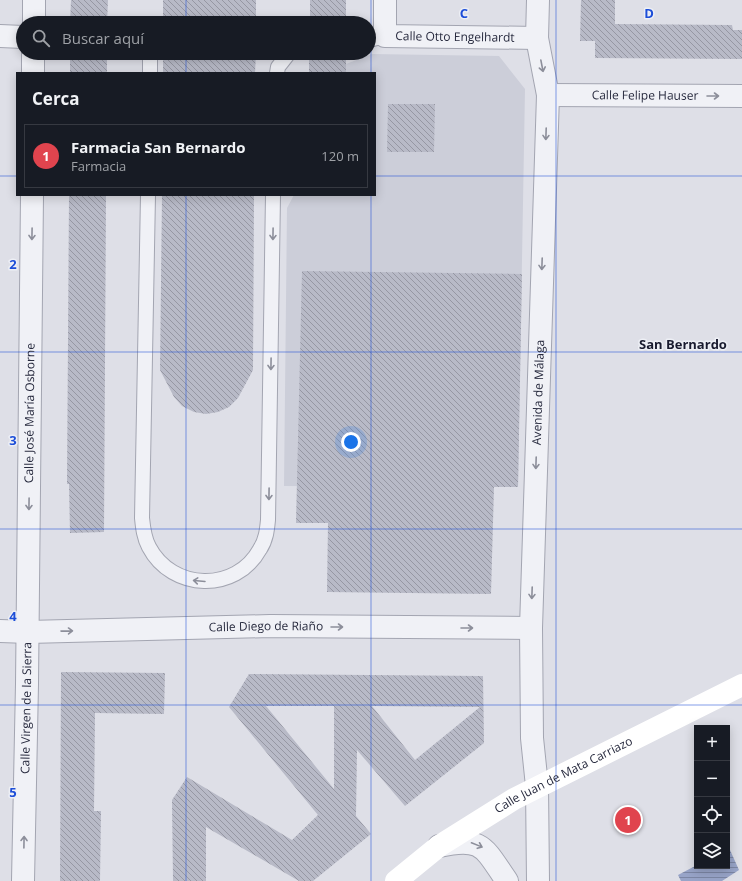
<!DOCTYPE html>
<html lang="es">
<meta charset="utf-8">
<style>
body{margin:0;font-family:"Open Sans",sans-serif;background:#242831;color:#f1f3f6}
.controls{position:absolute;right:12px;bottom:12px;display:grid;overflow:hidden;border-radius:0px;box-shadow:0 2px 10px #0003}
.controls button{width:36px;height:36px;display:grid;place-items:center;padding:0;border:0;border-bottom:1px solid #363941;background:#171b24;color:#f1f3f6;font:20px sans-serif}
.you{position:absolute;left:351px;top:442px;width:14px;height:14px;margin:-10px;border:3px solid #fff;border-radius:50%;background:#1a73e8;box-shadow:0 0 0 6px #1a73e833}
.badge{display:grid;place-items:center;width:26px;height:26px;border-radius:50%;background:#ce4e41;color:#fff;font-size:13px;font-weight:700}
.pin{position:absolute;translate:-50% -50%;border:2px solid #fff;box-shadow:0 1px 4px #0006}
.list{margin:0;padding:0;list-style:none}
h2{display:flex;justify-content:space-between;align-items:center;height:52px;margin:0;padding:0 16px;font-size:17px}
h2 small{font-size:13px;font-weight:400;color:#9ea1a6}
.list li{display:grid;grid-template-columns:26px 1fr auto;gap:12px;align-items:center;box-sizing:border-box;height:64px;margin:0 8px 8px;padding:0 8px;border:1px solid #363941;border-radius:0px}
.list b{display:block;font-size:15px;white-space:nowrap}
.list p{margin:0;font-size:13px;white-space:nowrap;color:#9ea1a6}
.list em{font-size:13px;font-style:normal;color:#9ea1a6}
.icon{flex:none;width:22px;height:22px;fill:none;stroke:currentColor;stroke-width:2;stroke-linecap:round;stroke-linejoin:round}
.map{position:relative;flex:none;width:742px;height:881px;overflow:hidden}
.search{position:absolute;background:#171b24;box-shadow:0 2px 10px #0003;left:16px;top:16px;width:360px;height:44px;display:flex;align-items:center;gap:10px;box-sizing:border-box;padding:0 14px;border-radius:22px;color:#9ea1a6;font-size:15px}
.panel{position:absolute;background:#171b24;box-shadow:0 2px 10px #0003;left:16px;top:72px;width:360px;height:124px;border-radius:0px}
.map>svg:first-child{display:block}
.built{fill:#ccced9}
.water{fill:url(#water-rules)}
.building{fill:url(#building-back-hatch);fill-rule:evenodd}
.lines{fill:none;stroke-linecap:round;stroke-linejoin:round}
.service-casing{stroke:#a3a5b1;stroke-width:16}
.minor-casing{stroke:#a3a5b1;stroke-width:24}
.tertiary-casing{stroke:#a3a5b1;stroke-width:24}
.service{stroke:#f0f1f6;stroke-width:14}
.minor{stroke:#f0f1f6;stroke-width:22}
.tertiary{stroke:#f0f1f6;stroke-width:22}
.secondary{stroke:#fff;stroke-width:22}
.oneway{stroke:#8c8e9a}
.grid{fill:none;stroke:#1d4ed8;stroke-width:1;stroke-opacity:0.55}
.labels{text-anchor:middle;stroke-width:3;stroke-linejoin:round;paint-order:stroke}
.street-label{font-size:12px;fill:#272a3e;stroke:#edeff5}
.neighbourhood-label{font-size:13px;font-weight:bold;fill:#191b2f;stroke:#edeff5}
.grid-label{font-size:13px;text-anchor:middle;font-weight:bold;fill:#1d4ed8;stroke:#edeff5;stroke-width:3;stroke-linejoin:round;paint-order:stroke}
</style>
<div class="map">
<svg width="742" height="881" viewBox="0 0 742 881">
<defs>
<pattern id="water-rules" width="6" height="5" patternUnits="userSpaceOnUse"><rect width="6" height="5" fill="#98a4c8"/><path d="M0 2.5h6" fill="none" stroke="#7c86a4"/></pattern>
<pattern id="building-back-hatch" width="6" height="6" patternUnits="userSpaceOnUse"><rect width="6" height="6" fill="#b8bac7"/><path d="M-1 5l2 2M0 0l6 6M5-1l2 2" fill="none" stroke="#9697a3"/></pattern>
</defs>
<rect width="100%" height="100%" fill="#dedfe7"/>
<path class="built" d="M372,54L499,56L525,89L518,487L284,486L287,208L294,195H375V73H346V64Z"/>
<path class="water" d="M730,850L739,870L722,881H681L678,875L697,865L727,866V851Z"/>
<path class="building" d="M71,0H108L107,23H70Z
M163,0H256V23H163Z
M310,0H346V23H310Z
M581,0H615V24L732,25L733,30H742V59L595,58V41H580Z
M70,53H107V73H70Z
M163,53H256L255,73H163Z
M309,53H346V73H309Z
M388,104H435L434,152H387Z
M69,195H106L104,532L70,533L69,484H67Z
M162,195H254L253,370L238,398L229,407L218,412L206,414L194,412L182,406L174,397L160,370Z
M302,271L522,274L518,487H494L491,594L327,592L328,523H296Z
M61,672L165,673L164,714L95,713L94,811H101L100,881H60Z
M249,674L483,676L484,743L405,806L357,750L356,816L371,834L313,881H299L206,827V881H173L172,800L187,777L292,840L318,815L229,707ZM266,706H334V789ZM372,706L480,707L415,760Z"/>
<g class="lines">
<defs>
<path id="service" d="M369,40L385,36
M150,73V53
M277,73L278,67L289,53
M148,195L142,518C143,528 144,538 149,547C172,591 236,593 260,549C266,540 267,530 268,520L273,195"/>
<g id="minor">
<path id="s1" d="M385,0V36L537,38"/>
<path d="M34,23V0"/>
<path d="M0,36L23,37"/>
<path d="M33,73V53"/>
<path id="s2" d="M548,95L742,96"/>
<path id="s3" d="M0,631L28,632L270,626L531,628"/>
<path d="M537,786L538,881"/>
<path d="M439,846C483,836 484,848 507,881"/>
<path id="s4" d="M23,881L27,684L32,195"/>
</g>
<g id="tertiary">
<path id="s5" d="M537,786L532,738L531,628L548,95L537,38L538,0"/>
</g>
</defs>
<use href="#service" class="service-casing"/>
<use href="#minor" class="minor-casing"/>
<use href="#tertiary" class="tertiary-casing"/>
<use href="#service" class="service"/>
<use href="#minor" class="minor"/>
<use href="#tertiary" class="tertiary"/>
<path class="secondary" id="s6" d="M396,881L439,846L514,799L742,685"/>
</g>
<defs><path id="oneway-shaft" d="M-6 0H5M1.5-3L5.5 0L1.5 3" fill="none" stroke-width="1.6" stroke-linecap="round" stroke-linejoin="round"/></defs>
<g class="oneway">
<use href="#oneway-shaft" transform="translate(542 66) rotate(79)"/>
<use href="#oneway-shaft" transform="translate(713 96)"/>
<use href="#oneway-shaft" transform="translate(546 134) rotate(92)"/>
<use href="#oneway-shaft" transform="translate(32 234) rotate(91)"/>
<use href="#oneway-shaft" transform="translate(273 234) rotate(91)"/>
<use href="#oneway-shaft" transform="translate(542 264) rotate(92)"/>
<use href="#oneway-shaft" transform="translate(271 364) rotate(91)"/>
<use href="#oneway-shaft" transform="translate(536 463) rotate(92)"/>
<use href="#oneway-shaft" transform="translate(269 494) rotate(91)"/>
<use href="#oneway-shaft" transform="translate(29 504) rotate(91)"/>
<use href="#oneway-shaft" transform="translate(199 581) rotate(-175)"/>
<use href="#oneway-shaft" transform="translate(532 593) rotate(92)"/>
<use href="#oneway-shaft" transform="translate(337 627)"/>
<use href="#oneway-shaft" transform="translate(467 628)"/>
<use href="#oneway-shaft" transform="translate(67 631) rotate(-1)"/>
<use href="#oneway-shaft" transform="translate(24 842) rotate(-89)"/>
<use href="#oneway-shaft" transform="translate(477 845) rotate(22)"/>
</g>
<path class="grid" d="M186,0V23M371,0V73M556,0V881M186,53V73M0,176H17M375,176H742M186,195V881M371,195V881M0,352H742M0,529H742M0,705H742"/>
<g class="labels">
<g class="street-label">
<text dy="4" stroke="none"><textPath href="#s1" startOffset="106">Calle Otto Engelhardt</textPath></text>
<text dy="4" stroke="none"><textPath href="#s2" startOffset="97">Calle Felipe Hauser</textPath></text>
<text dy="4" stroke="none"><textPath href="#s5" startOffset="394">Avenida de Málaga</textPath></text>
<text dy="4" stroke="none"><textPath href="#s4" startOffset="468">Calle José María Osborne</textPath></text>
<text dy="4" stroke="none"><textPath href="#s3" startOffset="266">Calle Diego de Riaño</textPath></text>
<text dy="4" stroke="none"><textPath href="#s4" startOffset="173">Calle Virgen de la Sierra</textPath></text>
<text dy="4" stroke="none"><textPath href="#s6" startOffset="199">Calle Juan de Mata Carriazo</textPath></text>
</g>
<g class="neighbourhood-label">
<text x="683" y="349">San Bernardo</text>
</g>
</g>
<g class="grid-label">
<text x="464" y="18">C</text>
<text x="649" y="18">D</text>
<text x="13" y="269">2</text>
<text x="13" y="445">3</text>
<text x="13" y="621">4</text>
<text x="13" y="797">5</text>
</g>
</svg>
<div class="controls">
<button>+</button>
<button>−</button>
<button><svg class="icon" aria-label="locate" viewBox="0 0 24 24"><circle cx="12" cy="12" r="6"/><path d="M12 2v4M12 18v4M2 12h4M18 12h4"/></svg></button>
<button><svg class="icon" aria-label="layers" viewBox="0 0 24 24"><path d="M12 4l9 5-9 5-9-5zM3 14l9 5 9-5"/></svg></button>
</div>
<div class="you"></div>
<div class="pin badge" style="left:628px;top:820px;background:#e0444e">1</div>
<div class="search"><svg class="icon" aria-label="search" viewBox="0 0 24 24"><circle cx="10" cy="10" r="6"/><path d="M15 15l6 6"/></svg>Buscar aquí</div>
<section class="panel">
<h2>Cerca<small></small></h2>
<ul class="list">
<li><span class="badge" style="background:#e0444e">1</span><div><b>Farmacia San Bernardo</b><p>Farmacia</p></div><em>120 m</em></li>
</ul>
</section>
</div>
